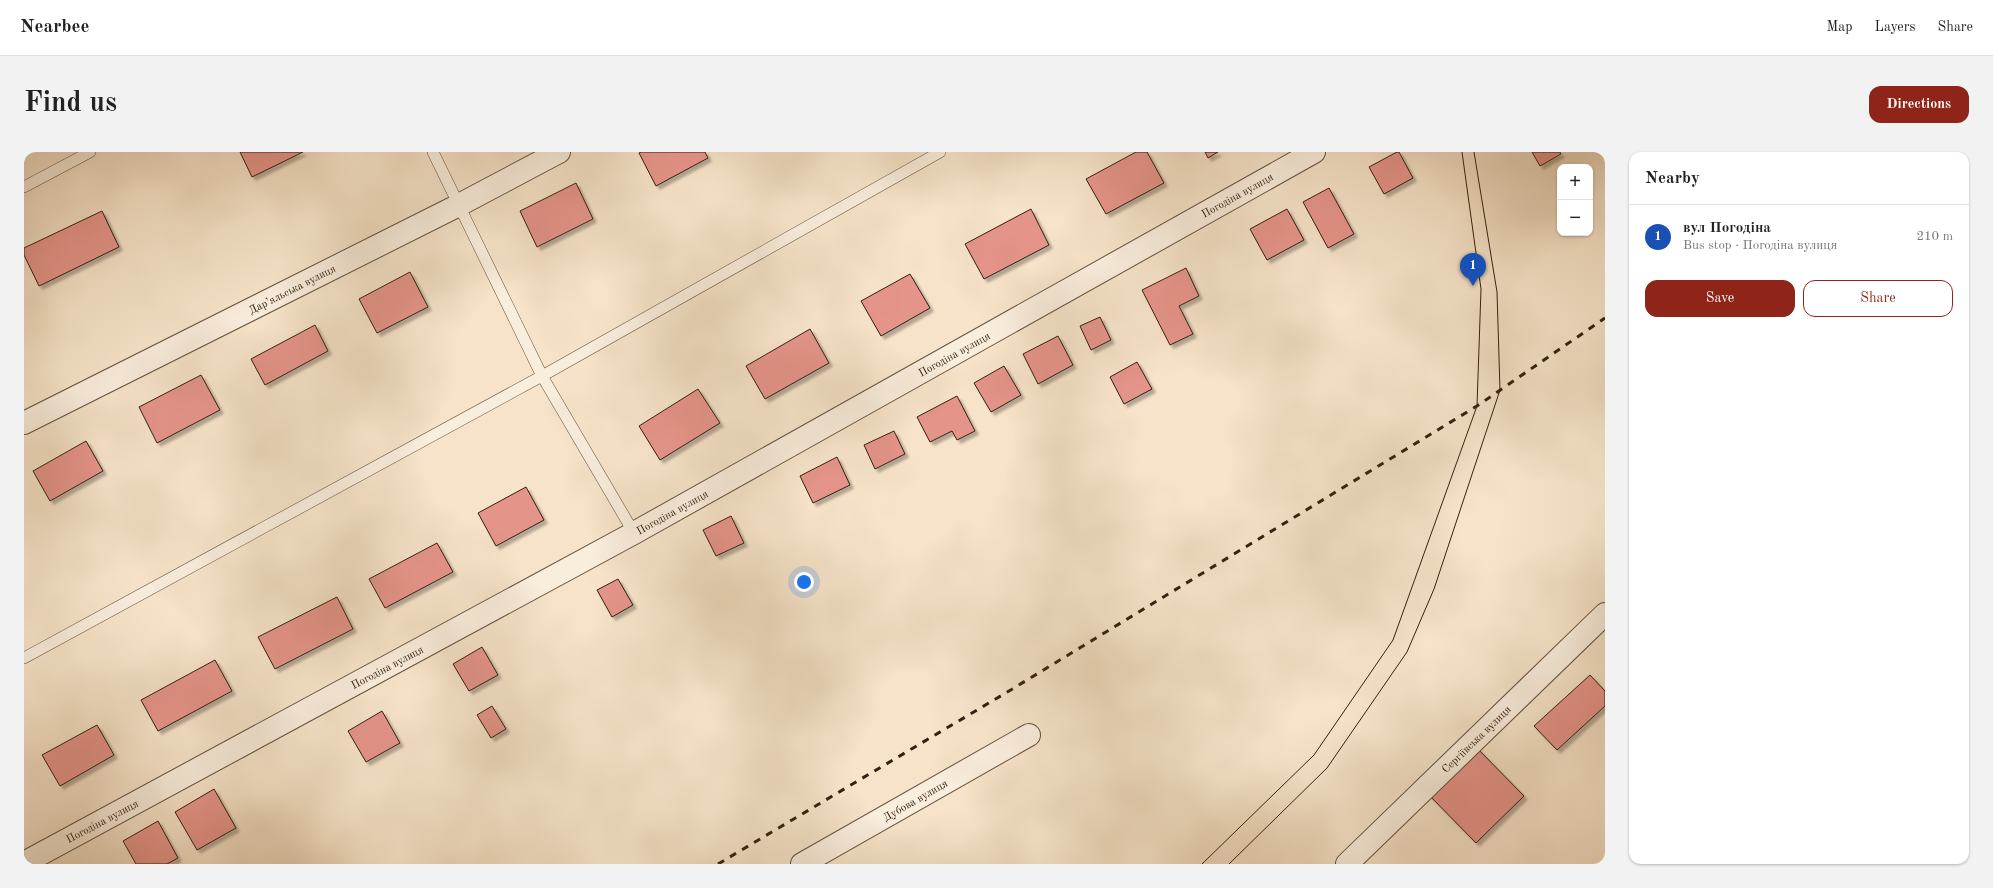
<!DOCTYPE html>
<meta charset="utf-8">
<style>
body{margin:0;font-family:"Old Standard TT",serif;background:#f2f2f2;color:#222}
.controls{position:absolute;right:12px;top:12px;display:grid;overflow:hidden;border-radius:8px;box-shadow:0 1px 3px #0004}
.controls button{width:36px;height:36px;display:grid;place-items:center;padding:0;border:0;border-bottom:1px solid #e0e0e0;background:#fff;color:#222;font:20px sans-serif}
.you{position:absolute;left:780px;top:430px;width:14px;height:14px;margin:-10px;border:3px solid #fff;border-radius:50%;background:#1a73e8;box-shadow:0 0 0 6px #1a73e833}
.badge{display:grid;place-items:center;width:26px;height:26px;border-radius:50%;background:#8f2418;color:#fff;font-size:13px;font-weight:700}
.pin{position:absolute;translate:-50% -33px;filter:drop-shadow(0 1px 2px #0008)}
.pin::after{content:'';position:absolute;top:21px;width:14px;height:12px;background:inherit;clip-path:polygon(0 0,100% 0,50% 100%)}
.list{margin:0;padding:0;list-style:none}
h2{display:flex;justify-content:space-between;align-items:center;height:52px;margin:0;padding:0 16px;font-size:17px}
h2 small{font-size:13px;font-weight:400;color:#767676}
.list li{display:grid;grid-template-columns:26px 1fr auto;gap:12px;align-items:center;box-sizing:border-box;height:64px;padding:0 16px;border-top:1px solid #e0e0e0}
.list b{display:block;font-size:15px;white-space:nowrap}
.list p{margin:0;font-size:13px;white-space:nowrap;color:#767676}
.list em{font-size:13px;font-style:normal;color:#767676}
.actions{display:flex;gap:8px;padding:12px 16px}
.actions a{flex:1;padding:9px 0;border:1px solid #8f2418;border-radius:12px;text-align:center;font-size:14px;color:#8f2418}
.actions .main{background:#8f2418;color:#fff}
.map{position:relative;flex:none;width:1581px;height:712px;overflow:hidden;border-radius:12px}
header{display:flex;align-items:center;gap:24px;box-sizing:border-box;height:56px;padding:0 20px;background:#fff;border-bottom:1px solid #e0e0e0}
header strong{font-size:19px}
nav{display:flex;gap:22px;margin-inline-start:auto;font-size:14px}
.intro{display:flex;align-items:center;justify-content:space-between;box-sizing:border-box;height:96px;padding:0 24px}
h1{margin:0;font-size:28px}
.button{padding:10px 18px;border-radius:12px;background:#8f2418;color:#fff;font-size:14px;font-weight:700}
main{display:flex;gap:24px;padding:0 24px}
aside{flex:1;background:#fff;border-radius:12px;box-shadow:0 1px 3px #0004}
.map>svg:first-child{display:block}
.building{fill:#e5948a;stroke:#342011;filter:url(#shadow)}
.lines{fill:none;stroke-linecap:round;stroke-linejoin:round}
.service-casing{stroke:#64513f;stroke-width:12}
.minor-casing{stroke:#64513f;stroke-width:24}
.tertiary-casing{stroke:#64513f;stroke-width:24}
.service{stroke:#f9eddc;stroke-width:11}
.minor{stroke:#f9eddc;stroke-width:22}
.tertiary{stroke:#f9eddc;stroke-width:22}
.tram{stroke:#342011;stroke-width:1}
.rail{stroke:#342011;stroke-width:3;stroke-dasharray:7 7;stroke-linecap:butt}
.labels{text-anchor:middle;stroke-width:3.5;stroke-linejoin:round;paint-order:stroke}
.street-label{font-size:11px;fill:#342011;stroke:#f9eddc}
</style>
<header>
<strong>Nearbee</strong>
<nav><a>Map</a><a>Layers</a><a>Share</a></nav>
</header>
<div class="intro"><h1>Find us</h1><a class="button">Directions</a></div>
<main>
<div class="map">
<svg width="1581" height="712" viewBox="0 0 1581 712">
<defs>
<filter id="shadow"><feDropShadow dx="3.5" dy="3.5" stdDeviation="1" flood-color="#0004"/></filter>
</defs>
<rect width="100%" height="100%" fill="#f6e3c9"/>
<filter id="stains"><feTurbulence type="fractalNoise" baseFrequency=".005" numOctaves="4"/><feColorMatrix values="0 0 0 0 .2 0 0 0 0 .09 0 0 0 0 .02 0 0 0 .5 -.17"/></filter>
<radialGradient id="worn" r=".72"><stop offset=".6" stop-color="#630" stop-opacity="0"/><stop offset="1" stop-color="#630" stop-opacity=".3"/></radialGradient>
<path class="building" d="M216,0H279L228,25Z
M617,0H681L684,6L632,34L615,1Z
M1112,0H1123L1140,31L1082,62L1062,27Z
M1181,0H1194L1184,6Z
M1373,0H1375L1389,26L1360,42L1345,15Z
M1508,0H1536L1537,2L1516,14Z
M552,31L569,67L513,95L496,59Z
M1305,36L1330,82L1304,96L1279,50Z
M1007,57L1025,93L960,127L941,92Z
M1263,57L1280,88L1243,108L1226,77Z
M78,59L95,95L15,134L0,103V96Z
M1162,116L1175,144L1155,154L1169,182L1146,193L1118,138Z
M386,120L404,155L353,181L335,147Z
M886,122L906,156L857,184L837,149Z
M1076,165L1087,188L1067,198L1056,174Z
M291,173L304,199L241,233L227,207Z
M786,177L805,211L741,247L722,214Z
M1034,184L1049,213L1014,232L999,202Z
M1113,210L1128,237L1100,252L1086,225Z
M980,214L997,243L967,260L950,231Z
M177,223L196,258L133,291L115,255Z
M674,237L696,271L636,308L615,274Z
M933,244L951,279L933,288L928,279L906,290L893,265Z
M870,279L881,302L851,317L840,293Z
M62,289L79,319L26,349L9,319Z
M813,305L826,333L789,351L776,324Z
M502,335L520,368L472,394L454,361Z
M707,364L720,391L692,404L679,378Z
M413,391L429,420L361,456L345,427Z
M594,427L609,453L588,465L573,438Z
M313,445L329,477L251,517L234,485Z
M458,495L474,523L445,539L429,512Z
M191,508L208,539L134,579L117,548Z
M1566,523L1581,539V554L1533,598L1510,574Z
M468,554L482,577L467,586L453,563Z
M358,559L376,591L342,610L324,579Z
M73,573L90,603L36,634L18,603Z
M1452,595L1500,644L1452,691L1404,642Z
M190,637L212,676L173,698L151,660Z
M134,669L154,706L143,712H112L99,689Z"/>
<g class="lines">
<defs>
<path id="service" d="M409,0L518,224L610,381
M0,35L66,0
M0,506L518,224L916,0"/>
<path id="minor" d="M0,271L435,53L535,0
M778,712L1005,583
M1323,712L1581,462"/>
<path id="tertiary" d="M0,711L610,381L1290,0"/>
</defs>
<use href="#service" class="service-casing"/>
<use href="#minor" class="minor-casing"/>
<use href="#tertiary" class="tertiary-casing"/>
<use href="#service" class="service"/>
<use href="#minor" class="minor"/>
<use href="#tertiary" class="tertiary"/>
<path class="tram" d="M1178,712L1290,603L1369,488L1453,254L1457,137L1438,0
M1205,712L1303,616L1383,500L1410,437L1476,238L1473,140L1450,0"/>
<path class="rail" d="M694,712L985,539L1453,254L1581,166"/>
</g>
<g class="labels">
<g class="street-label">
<text transform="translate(1213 43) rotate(-29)" y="4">Погодіна вулиця</text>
<text transform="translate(268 137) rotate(-27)" y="4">Дар’яльська вулиця</text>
<text transform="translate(930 202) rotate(-29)" y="4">Погодіна вулиця</text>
<text transform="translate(648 360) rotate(-29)" y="4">Погодіна вулиця</text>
<text transform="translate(363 515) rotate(-28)" y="4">Погодіна вулиця</text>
<text transform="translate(1452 587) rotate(-44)" y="4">Сергіївська вулиця</text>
<text transform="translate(891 648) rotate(-30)" y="4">Дубова вулиця</text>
<text transform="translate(78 669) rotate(-28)" y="4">Погодіна вулиця</text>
</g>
</g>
<rect width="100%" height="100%" filter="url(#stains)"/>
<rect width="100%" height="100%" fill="url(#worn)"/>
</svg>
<div class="controls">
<button>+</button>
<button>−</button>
</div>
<div class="you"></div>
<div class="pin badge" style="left:1449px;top:134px;background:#1a4fb4">1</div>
</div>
<aside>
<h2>Nearby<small></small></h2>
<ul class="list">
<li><span class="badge" style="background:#1a4fb4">1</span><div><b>вул Погодіна</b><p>Bus stop · Погодіна вулиця</p></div><em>210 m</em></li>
</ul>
<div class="actions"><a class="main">Save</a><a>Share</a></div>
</aside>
</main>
